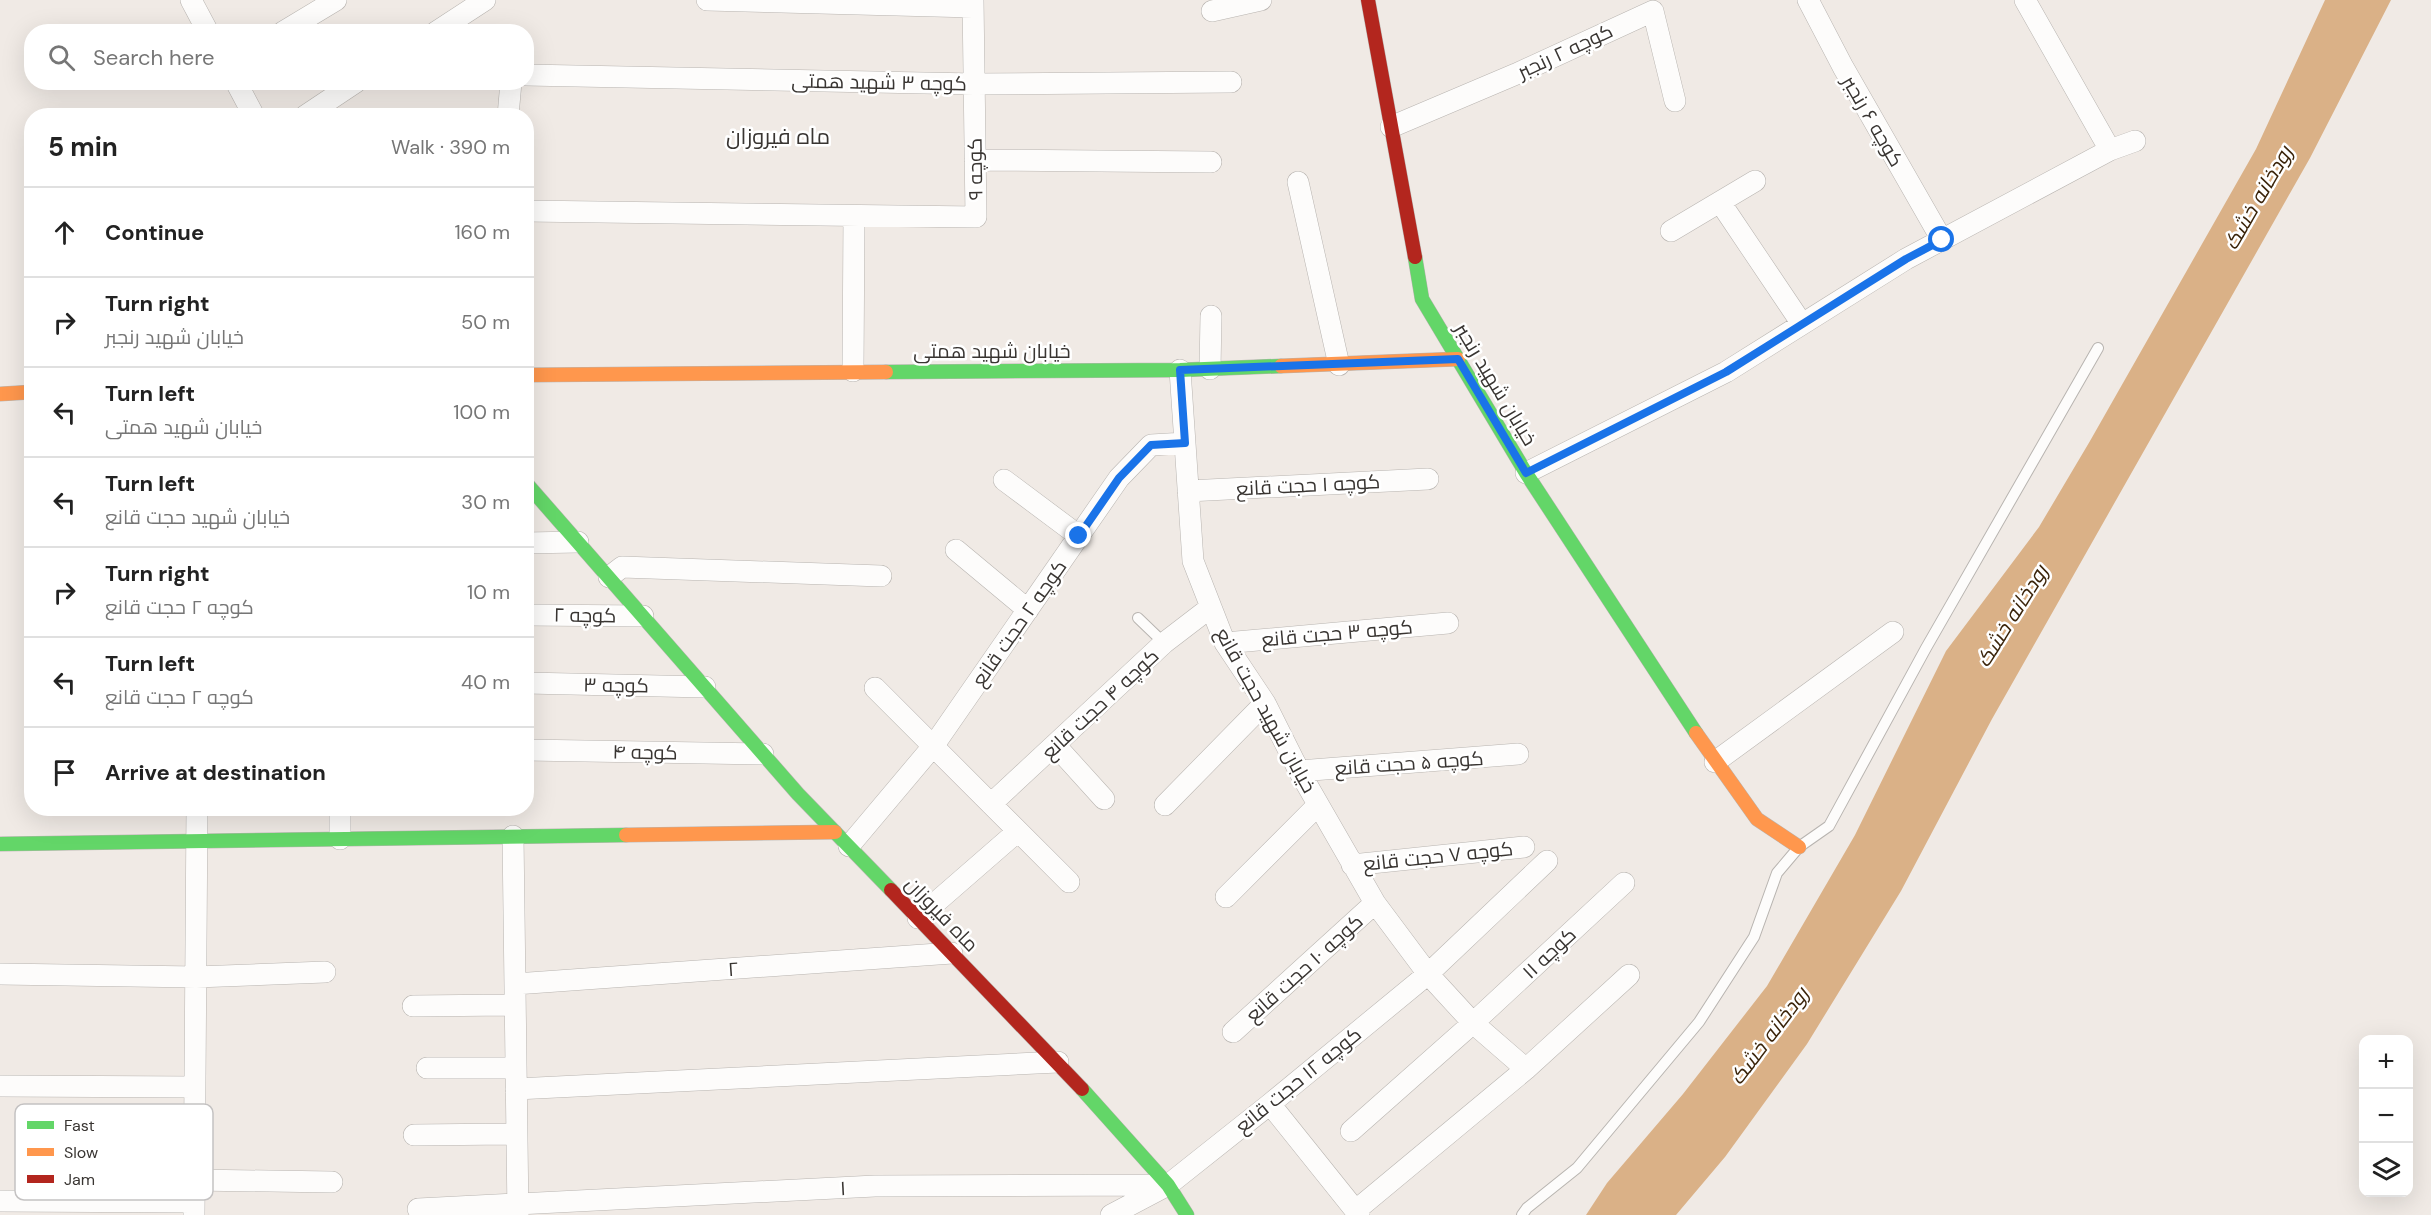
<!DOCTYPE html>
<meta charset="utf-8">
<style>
body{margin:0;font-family:"DM Sans",Cairo,sans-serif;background:#f6f6f6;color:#222}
.controls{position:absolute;right:18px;bottom:18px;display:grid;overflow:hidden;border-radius:12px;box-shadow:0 6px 24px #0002}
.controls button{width:54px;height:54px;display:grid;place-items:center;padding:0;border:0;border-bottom:2px solid #e0e0e0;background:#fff;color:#222;font:30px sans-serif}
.stop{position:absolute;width:18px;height:18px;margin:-14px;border:4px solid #1a73e8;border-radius:50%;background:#fff}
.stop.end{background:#1a73e8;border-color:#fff;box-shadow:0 2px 6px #0008}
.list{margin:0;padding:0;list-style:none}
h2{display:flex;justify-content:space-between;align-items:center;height:78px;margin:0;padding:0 24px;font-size:26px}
h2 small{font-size:20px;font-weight:400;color:#767676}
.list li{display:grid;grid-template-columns:39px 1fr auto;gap:18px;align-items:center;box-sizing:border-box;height:90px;padding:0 24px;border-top:2px solid #e0e0e0}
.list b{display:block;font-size:22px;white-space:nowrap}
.list p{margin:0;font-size:20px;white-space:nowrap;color:#767676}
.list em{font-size:20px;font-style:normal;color:#767676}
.icon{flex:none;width:33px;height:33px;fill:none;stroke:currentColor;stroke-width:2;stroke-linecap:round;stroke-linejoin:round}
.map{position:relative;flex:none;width:2431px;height:1215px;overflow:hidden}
.search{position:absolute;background:#fff;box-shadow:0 6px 24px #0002;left:24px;top:24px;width:510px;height:66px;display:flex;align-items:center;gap:15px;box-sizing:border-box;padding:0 21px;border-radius:24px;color:#767676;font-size:22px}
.panel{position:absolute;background:#fff;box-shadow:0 6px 24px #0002;left:24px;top:108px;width:510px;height:708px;border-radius:24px}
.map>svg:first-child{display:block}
.water{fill:#dab187}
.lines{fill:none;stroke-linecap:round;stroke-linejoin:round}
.lane-casing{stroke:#b8b4b0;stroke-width:12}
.street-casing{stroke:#b8b4b0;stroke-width:22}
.fast-casing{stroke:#b8b4b0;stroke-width:15}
.slow-casing{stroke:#b8b4b0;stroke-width:15}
.jam-casing{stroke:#b8b4b0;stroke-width:15}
.lane{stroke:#fdfcfb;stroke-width:10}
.street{stroke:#fdfcfb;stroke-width:21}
.fast{stroke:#63d668;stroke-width:14}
.slow{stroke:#ff974d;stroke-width:14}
.jam{stroke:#b3261e;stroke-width:14}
.route{stroke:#1a73e8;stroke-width:8}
.labels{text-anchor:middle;stroke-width:5;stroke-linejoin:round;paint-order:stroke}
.street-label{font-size:20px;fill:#393532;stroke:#fff}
.water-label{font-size:21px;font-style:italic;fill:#3b240a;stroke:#fff}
.quarter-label{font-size:22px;fill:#393532;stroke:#fff}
.key{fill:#fff;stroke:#c4c2c2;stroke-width:1.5}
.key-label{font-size:16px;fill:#393532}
</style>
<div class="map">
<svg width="2431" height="1215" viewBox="0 0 2431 1215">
<rect width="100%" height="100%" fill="#f0eae5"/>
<path class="water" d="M2325,0H2391L2310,158L1992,719L1901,891L1807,1044L1725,1157L1676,1215H1586L1607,1183L1683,1094L1767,986L1855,835L1946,651L2039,527L2090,441L2256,149Z"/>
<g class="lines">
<defs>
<path id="lane" d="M1138,618L1164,643
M1522,1215L1527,1208L1577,1168L1699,1022L1754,937L1777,873L1799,847L1829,826L1926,648L2098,348"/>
<path id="street" d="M191,0L208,32
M707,0L973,7
M1808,0L1843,67L1942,240
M2025,0L2110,150
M1212,11L1261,0
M283,32L336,0
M436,32L485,0
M526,75L974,84L1231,82
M236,82L254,116
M305,116L356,82
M508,116L511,82
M1391,127L1516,74L1653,11L1675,101
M975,160L1211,162
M1298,182L1339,365
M1720,202L1802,324
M526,211L976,217L973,0
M1671,231L1755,181
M1210,369L1211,316
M1180,370L1193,561L1225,643L1265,703L1299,771L1375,903L1428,974L1473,1023L1526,1069
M853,371L854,216
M1526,473L1726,372L1906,259L2110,150L2135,141
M1004,480L1079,536
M1188,491L1428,479
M526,543L578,542
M956,550L1028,610
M609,577L622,567L881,576
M526,615L643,616
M1225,643L1448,623
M526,683L705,687
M875,688L1069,882
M1056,746L1104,799
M526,750L763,754
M1715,762L1893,632
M1299,771L1518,754
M991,804L1164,643L1211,607
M1165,805L1265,703
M513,836L518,1215
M340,839V808
M849,846L934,745L1119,478L1151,445L1185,443
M1352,865L1524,847
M1226,897L1318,805
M918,918L1018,831
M0,974L196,977L325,972
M515,984L952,953
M413,1006L515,1005
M1233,1032L1375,903
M427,1068H516
M0,1086L195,1087
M516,1089L1058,1062
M1270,1104L1359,1215
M1351,1131L1473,1023L1624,883
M414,1135L517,1134
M194,1180L332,1182
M0,1201L194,1202
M418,1209L875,1186L1168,1185
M1355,1211L1526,1069L1629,975
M194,1215L197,808
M1111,1215L1168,1185L1270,1104L1428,974L1547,861"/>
<path id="fast" d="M1415,257L1422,299L1526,473L1696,733
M886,372L1180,370L1281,366
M526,483L798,794L891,890
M0,844L626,835
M1082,1089L1168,1185L1187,1215"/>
<path id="slow" d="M1281,366L1458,359
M526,375L886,372
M0,394L32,392
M1696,733L1757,819L1799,847
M626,835L835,832"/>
<path id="jam" d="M1368,0L1415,257
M891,890L1082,1089"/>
</defs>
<use href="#lane" class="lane-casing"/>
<use href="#street" class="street-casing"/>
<use href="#fast" class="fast-casing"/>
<use href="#slow" class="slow-casing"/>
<use href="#jam" class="jam-casing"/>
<use href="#lane" class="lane"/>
<use href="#street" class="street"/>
<use href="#fast" class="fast"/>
<use href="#slow" class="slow"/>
<use href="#jam" class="jam"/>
</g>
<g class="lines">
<path class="route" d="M1079,536L1119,478L1151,445L1185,443L1180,370L1458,359L1526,473L1726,372L1906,259L1942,240"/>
</g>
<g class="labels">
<g class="street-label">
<text transform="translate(1565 51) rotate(-25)" y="7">کوچه ۲ رنجبر</text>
<text transform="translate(879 82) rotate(1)" y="7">کوچه ۳ شهید همتی</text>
<text transform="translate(1873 121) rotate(60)" y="7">کوچه ۶ رنجبر</text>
<text transform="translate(975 169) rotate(-91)" y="7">کوچه ۹</text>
<text x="992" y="358">خیابان شهید همتی</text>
<text transform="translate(1496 384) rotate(59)" y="7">خیابان شهید رنجبر</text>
<text transform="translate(1308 485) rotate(-3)" y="7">کوچه ۱ حجت قانع</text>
<text transform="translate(585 615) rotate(1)" y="7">کوچه ۲</text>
<text transform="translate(1019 623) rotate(-55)" y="7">کوچه ۲ حجت قانع</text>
<text transform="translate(1337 633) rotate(-5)" y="7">کوچه ۳ حجت قانع</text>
<text transform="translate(616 685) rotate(1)" y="7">کوچه ۳</text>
<text transform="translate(1100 704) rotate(-43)" y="7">کوچه ۴ حجت قانع</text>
<text transform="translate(1266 710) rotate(61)" y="7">خیابان شهید حجت قانع</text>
<text transform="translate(645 752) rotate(1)" y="7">کوچه ۴</text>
<text transform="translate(1409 763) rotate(-4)" y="7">کوچه ۵ حجت قانع</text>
<text transform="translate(1438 856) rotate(-6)" y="7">کوچه ۷ حجت قانع</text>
<text transform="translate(942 914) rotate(46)" y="7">ماه فیروزان</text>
<text transform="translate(1549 953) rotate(-43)" y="7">کوچه ۱۱</text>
<text transform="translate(1304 968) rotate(-42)" y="7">کوچه ۱۰ حجت قانع</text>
<text transform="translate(733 969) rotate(-4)" y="7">۲</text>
<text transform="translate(1298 1080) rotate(-39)" y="7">کوچه ۱۲ حجت قانع</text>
<text transform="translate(843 1188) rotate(-3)" y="7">۱</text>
</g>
<g class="water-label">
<text transform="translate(2258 198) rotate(-60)" y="7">رودخانه خشک</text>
<text transform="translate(2012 616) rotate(-58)" y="7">رودخانه خشک</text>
<text transform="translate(1769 1036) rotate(-53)" y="7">رودخانه خشک</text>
</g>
<g class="quarter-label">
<text x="778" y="144">ماه فیروزان</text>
</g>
</g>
<rect x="15" y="1104" width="198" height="96" rx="9" class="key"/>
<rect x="27" y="1121" width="27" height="8" fill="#63d668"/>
<rect x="27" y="1148" width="27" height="8" fill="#ff974d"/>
<rect x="27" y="1175" width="27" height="8" fill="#b3261e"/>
<g class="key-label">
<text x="64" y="1131">Fast</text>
<text x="64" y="1158">Slow</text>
<text x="64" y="1185">Jam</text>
</g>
</svg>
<div class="controls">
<button>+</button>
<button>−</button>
<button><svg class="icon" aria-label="layers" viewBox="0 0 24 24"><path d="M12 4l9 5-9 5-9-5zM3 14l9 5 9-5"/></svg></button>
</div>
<div class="stop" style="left:1942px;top:240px"></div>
<div class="stop end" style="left:1079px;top:536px"></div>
<div class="search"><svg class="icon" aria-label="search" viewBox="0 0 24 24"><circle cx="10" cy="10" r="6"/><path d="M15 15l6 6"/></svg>Search here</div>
<section class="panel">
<h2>5 min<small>Walk · 390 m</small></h2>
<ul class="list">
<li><svg class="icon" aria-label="ahead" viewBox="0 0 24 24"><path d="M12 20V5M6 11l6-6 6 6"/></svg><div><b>Continue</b></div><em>160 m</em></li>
<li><svg class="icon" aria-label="right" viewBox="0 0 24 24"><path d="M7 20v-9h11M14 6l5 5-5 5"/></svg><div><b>Turn right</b><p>خیابان شهید رنجبر</p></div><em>50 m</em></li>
<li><svg class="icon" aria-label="left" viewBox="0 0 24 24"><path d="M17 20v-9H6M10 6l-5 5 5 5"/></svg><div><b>Turn left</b><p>خیابان شهید همتی</p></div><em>100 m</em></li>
<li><svg class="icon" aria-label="left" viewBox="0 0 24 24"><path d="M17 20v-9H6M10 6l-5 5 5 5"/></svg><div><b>Turn left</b><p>خیابان شهید حجت قانع</p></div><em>30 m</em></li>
<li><svg class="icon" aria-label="right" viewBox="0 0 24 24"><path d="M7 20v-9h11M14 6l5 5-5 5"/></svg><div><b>Turn right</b><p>کوچه ۲ حجت قانع</p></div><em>10 m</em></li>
<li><svg class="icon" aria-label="left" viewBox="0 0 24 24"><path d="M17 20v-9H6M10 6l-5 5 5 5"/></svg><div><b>Turn left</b><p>کوچه ۲ حجت قانع</p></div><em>40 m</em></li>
<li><svg class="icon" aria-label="arrive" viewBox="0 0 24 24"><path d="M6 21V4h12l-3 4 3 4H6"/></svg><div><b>Arrive at destination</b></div></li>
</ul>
</section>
</div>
